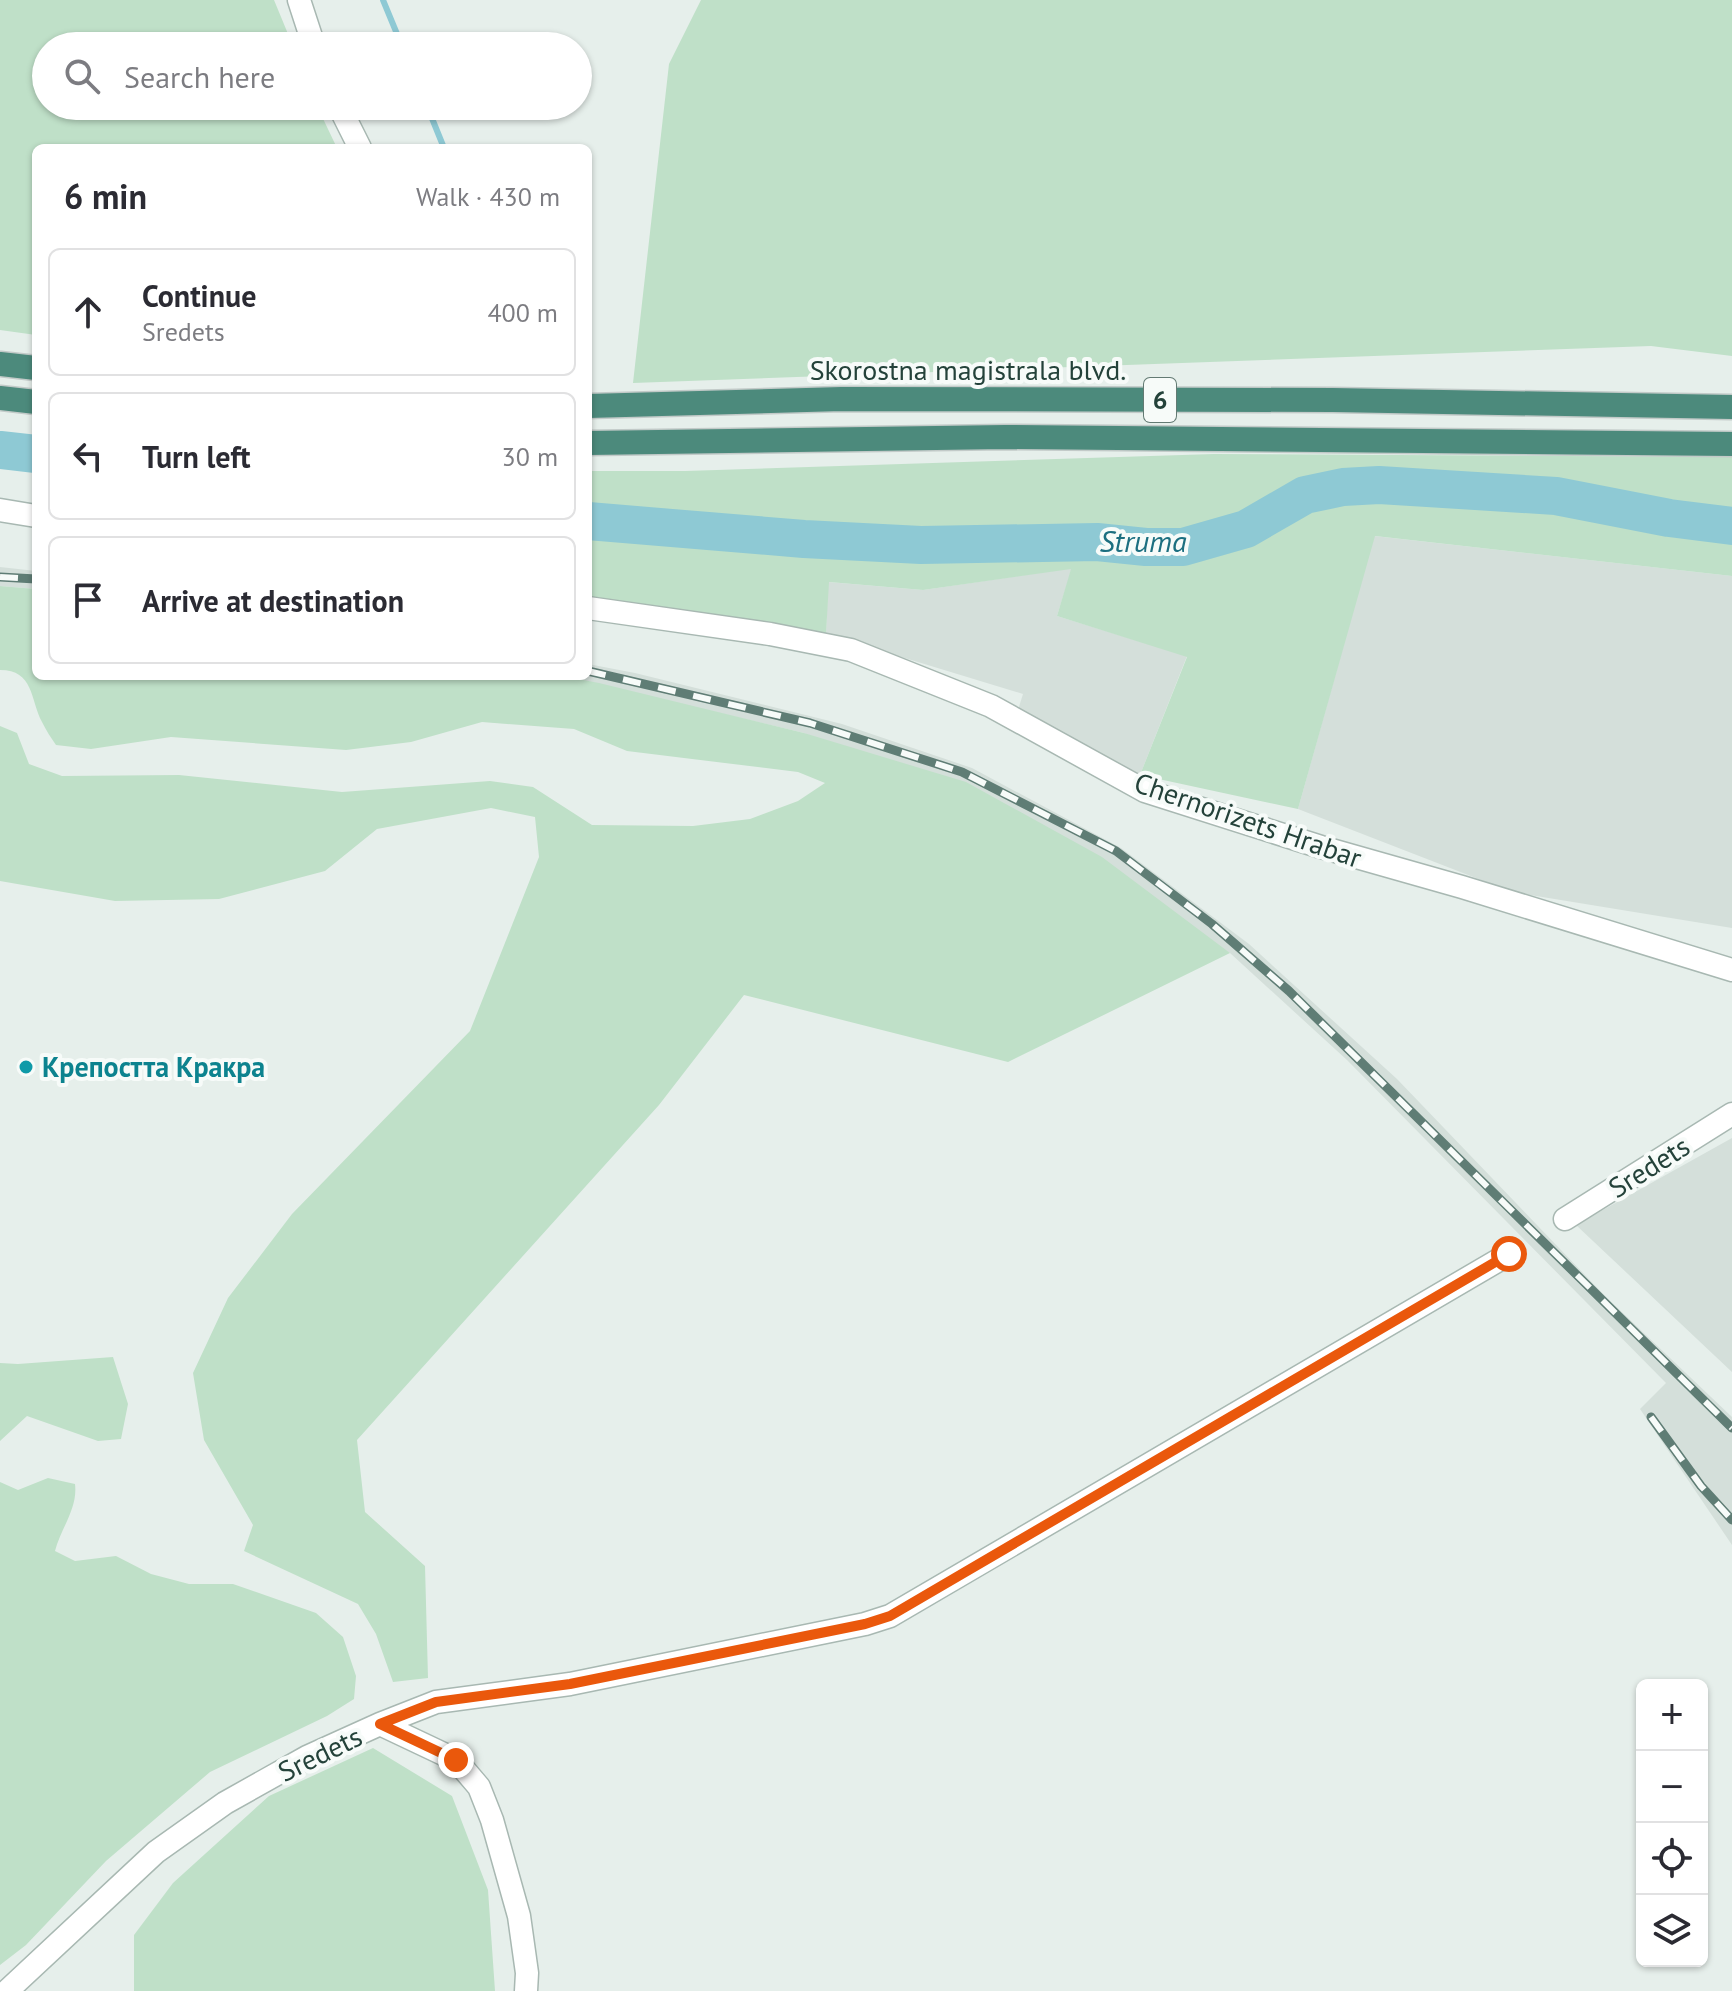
<!DOCTYPE html>
<meta charset="utf-8">
<style>
body{margin:0;font-family:"PT Sans",sans-serif;background:#f7f7f7;color:#2b2b33}
.controls{position:absolute;right:24px;bottom:24px;display:grid;overflow:hidden;border-radius:12px;box-shadow:0 2px 6px #0004}
.controls button{width:72px;height:72px;display:grid;place-items:center;padding:0;border:0;border-bottom:2px solid #e1e1e2;background:#fff;color:#2b2b33;font:40px sans-serif}
.stop{position:absolute;width:24px;height:24px;margin:-18px;border:6px solid #ea580c;border-radius:50%;background:#fff}
.stop.end{background:#ea580c;border-color:#fff;box-shadow:0 2px 8px #0008}
.list{margin:0;padding:0;list-style:none}
h2{display:flex;justify-content:space-between;align-items:center;height:104px;margin:0;padding:0 32px;font-size:34px}
h2 small{font-size:26px;font-weight:400;color:#7c7c81}
.list li{display:grid;grid-template-columns:52px 1fr auto;gap:24px;align-items:center;box-sizing:border-box;height:128px;margin:0 16px 16px;padding:0 16px;border:2px solid #e1e1e2;border-radius:12px}
.list b{display:block;font-size:30px;white-space:nowrap}
.list p{margin:0;font-size:26px;white-space:nowrap;color:#7c7c81}
.list em{font-size:26px;font-style:normal;color:#7c7c81}
.icon{flex:none;width:44px;height:44px;fill:none;stroke:currentColor;stroke-width:2;stroke-linecap:round;stroke-linejoin:round}
.map{position:relative;flex:none;width:1732px;height:1991px;overflow:hidden}
.search{position:absolute;background:#fff;box-shadow:0 2px 6px #0004;left:32px;top:32px;width:560px;height:88px;display:flex;align-items:center;gap:20px;box-sizing:border-box;padding:0 28px;border-radius:44px;color:#7c7c81;font-size:30px}
.panel{position:absolute;background:#fff;box-shadow:0 2px 6px #0004;left:32px;top:144px;width:560px;height:536px;border-radius:12px}
.map>svg:first-child{display:block}
.built{fill:#d4dfda}
.green{fill:#bfe0c8}
.lines{fill:none;stroke-linecap:round;stroke-linejoin:round}
.stream{stroke:#8ec9d4;stroke-width:6}
.river{stroke:#8ec9d4;stroke-width:38}
.minor-casing{stroke:#a8b8b2;stroke-width:25}
.trunk-casing{stroke:#c2cac8;stroke-width:27}
.minor{stroke:#fff;stroke-width:22}
.trunk{stroke:#4c8a7c;stroke-width:24}
.rail-casing{stroke:#5f7d75;stroke-width:9}
.rail{stroke:#f7fbf9;stroke-width:6;stroke-dasharray:18;stroke-linecap:butt}
.route{stroke:#ea580c;stroke-width:10}
.culture-dot{fill:#0f9aa8;stroke:#f7fbf9;stroke-width:3}
.labels{text-anchor:middle;stroke-width:8;stroke-linejoin:round;paint-order:stroke}
.shield{fill:#f7fbf9;stroke:#637a73;stroke-width:2}
.shield-label{font-size:26px;font-weight:bold;fill:#24423a}
.street-label{font-size:28px;fill:#24423a;stroke:#f7fbf9}
.culture-label{font-size:28px;font-weight:bold;fill:#0d838f;stroke:#f7fbf9;text-anchor:start}
.water-label{font-size:30px;font-style:italic;fill:#1c6f80;stroke:#f7fbf9}
</style>
<div class="map">
<svg width="1732" height="1991" viewBox="0 0 1732 1991">
<rect width="100%" height="100%" fill="#e6efeb"/>
<path class="built" d="M1374,536L1732,576V928L1512,892L1298,809Z
M0,567L36,571V589L0,586Z
M1072,568L1057,616L1187,656L1140,775L1018,710L1023,694L826,634L828,582L923,590Z
M588,664L635,673L842,724L972,768L1121,848L1249,944L1397,1079L1606,1297L1732,1417V1545L1640,1409L1666,1383L1347,1060L1230,953L804,733L562,676H588Z
M1732,1138V1372L1576,1225Z"/>
<path class="green" d="M0,0H274L293,46H46V106H317L337,148H36V335L0,330Z
M701,0H1732V356L1651,346L633,383L669,64Z
M1214,454L1732,457V576L1375,536L1298,809L1140,775L1187,657L1057,616L1071,569L923,590L829,582L826,634L588,596V471H685Z
M0,586L36,589V676H562L599,683L804,733L966,782L1102,857L1230,953L1008,1062L744,995L659,1105L357,1440L365,1512L425,1566L428,1678L393,1682L376,1634L358,1604L244,1551L253,1525L204,1440L193,1373L228,1298L292,1214L470,1031L539,857L535,817L491,808L377,829L325,871L219,899L115,901L0,881V726L17,733L29,764L62,776L179,775L342,792L490,781L533,787L592,825L693,826L750,819L798,801L825,783L798,772L627,751L574,729L482,722L411,742L346,750L171,737L91,749L56,745C51,738 46,730 42,722C30,699 34,670 0,670Z
M113,1357L128,1404L121,1439L98,1441L27,1416L0,1441V1363L18,1364Z
M48,1478L75,1484C78,1508 61,1528 55,1551L75,1561L116,1556L151,1574L189,1584H233L316,1613L343,1637L356,1676L354,1699L327,1716L210,1772L106,1861L26,1945L0,1965V1482L18,1490Z
M373,1748L452,1796L488,1890L495,1991H134V1935L173,1883L269,1796Z"/>
<g class="lines">
<path class="stream" d="M383,0L402,46
M427,106L444,148"/>
<path class="river" d="M0,450L36,454
M588,521L804,539L921,545L1097,542L1146,547H1183L1246,529L1305,495L1343,487L1379,485L1556,496L1669,518L1732,526"/>
<defs>
<path id="minor" d="M299,0L314,46
M339,106L360,148
M0,510L36,516
M588,608L770,634L851,650L991,706L1145,791L1321,847L1462,887L1732,970
M1565,1219L1732,1114
M380,1724L456,1760L479,1787L492,1820L519,1916L527,1973L526,1991
M7,1991L156,1852L225,1803L307,1757L380,1724L436,1702L570,1684L865,1624L890,1616L1509,1254"/>
<path id="trunk" d="M0,364L36,368
M0,398L36,402
M588,406L842,399L1333,400L1732,407
M588,443L1005,437L1732,444"/>
</defs>
<use href="#minor" class="minor-casing"/>
<use href="#trunk" class="trunk-casing"/>
<use href="#minor" class="minor"/>
<use href="#trunk" class="trunk"/>
<defs>
<path id="rail" d="M0,577L36,579
M588,671L810,723L962,772L1116,851L1212,924L1289,991L1732,1428
M1651,1417L1701,1486L1732,1520"/>
</defs>
<use href="#rail" class="rail-casing"/>
<use href="#rail" class="rail"/>
</g>
<g class="lines">
<path class="route" d="M456,1760L380,1724L436,1702L570,1684L865,1624L890,1616L1509,1254"/>
</g>
<circle class="culture-dot" cx="26" cy="1067" r="8"/>
<g class="labels">
<rect class="shield" x="1144" y="378" width="32" height="44" rx="6"/>
<g class="shield-label">
<text x="1160" y="409">6</text>
</g>
<g class="street-label">
<text x="968" y="380">Skorostna magistrala blvd.</text>
<text transform="translate(1248 820) rotate(19)" y="10">Chernorizets Hrabar</text>
<text transform="translate(1649 1167) rotate(-32)" y="10">Sredets</text>
<text transform="translate(320 1754) rotate(-26)" y="10">Sredets</text>
</g>
<g class="culture-label">
<text x="42" y="1077">Крепостта Кракра</text>
</g>
<g class="water-label">
<text x="1143" y="552">Struma</text>
</g>
</g>
</svg>
<div class="controls">
<button>+</button>
<button>−</button>
<button><svg class="icon" aria-label="locate" viewBox="0 0 24 24"><circle cx="12" cy="12" r="6"/><path d="M12 2v4M12 18v4M2 12h4M18 12h4"/></svg></button>
<button><svg class="icon" aria-label="layers" viewBox="0 0 24 24"><path d="M12 4l9 5-9 5-9-5zM3 14l9 5 9-5"/></svg></button>
</div>
<div class="stop" style="left:1509px;top:1254px"></div>
<div class="stop end" style="left:456px;top:1760px"></div>
<div class="search"><svg class="icon" aria-label="search" viewBox="0 0 24 24"><circle cx="10" cy="10" r="6"/><path d="M15 15l6 6"/></svg>Search here</div>
<section class="panel">
<h2>6 min<small>Walk · 430 m</small></h2>
<ul class="list">
<li><svg class="icon" aria-label="ahead" viewBox="0 0 24 24"><path d="M12 20V5M6 11l6-6 6 6"/></svg><div><b>Continue</b><p>Sredets</p></div><em>400 m</em></li>
<li><svg class="icon" aria-label="left" viewBox="0 0 24 24"><path d="M17 20v-9H6M10 6l-5 5 5 5"/></svg><div><b>Turn left</b></div><em>30 m</em></li>
<li><svg class="icon" aria-label="arrive" viewBox="0 0 24 24"><path d="M6 21V4h12l-3 4 3 4H6"/></svg><div><b>Arrive at destination</b></div></li>
</ul>
</section>
</div>
